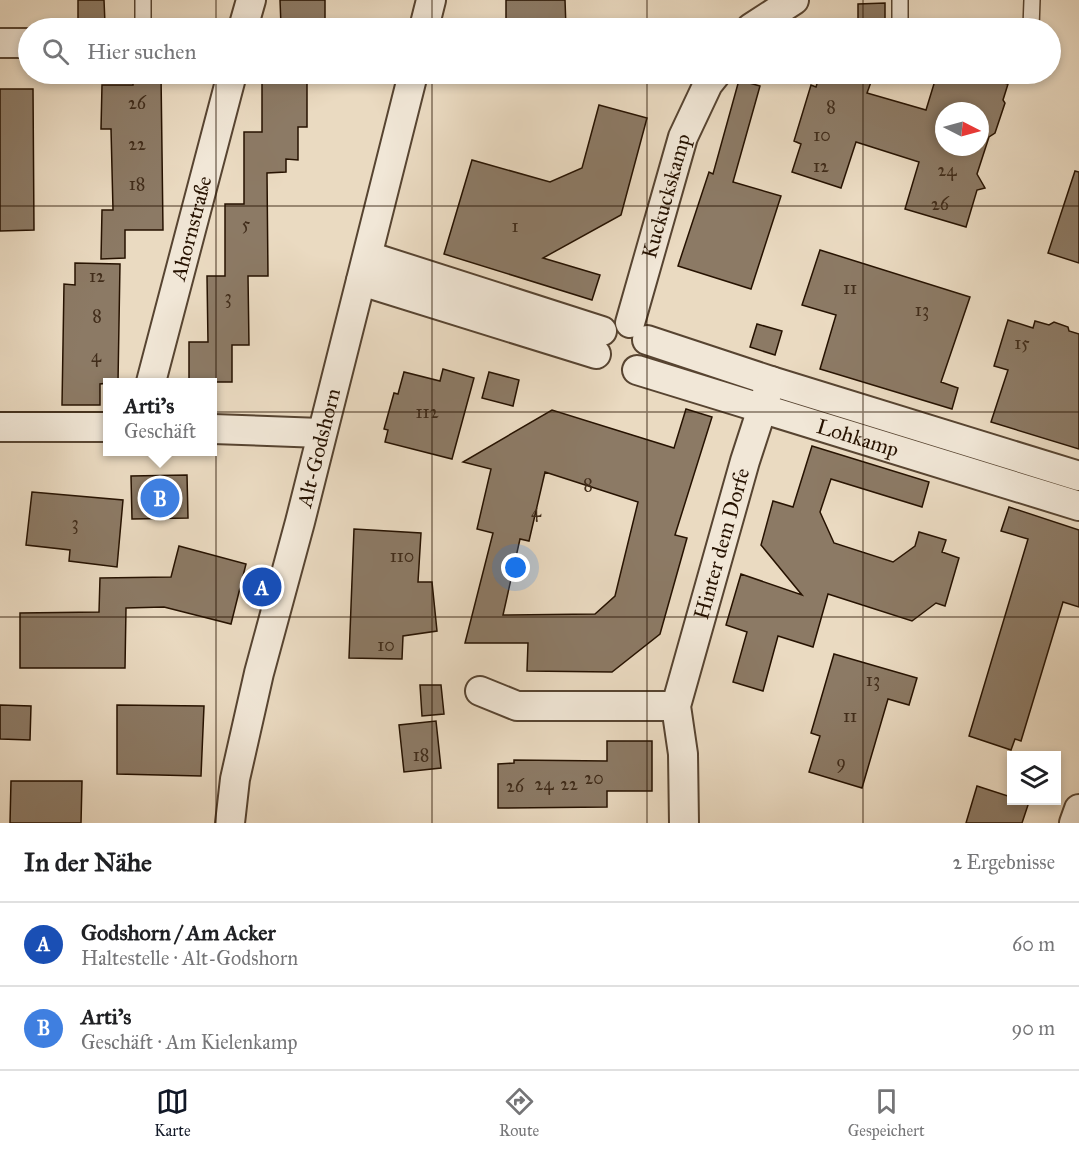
<!DOCTYPE html>
<html lang="de">
<meta charset="utf-8">
<style>
body{margin:0;font-family:"IM FELL Great Primer",serif;background:#f6f6f6;color:#202124}
.controls{position:absolute;right:18px;bottom:18px;display:grid;overflow:hidden;border-radius:0px;box-shadow:0 3px 9px #0003}
.controls button{width:54px;height:54px;display:grid;place-items:center;padding:0;border:0;border-bottom:2px solid #e0e0e0;background:#fff;color:#202124;font:30px sans-serif}
.compass{position:absolute;left:935px;top:102px;width:54px;height:54px;border-radius:50%;background:#fff;box-shadow:0 3px 9px #0003;rotate:96deg}
.you{position:absolute;left:516px;top:568px;width:21px;height:21px;margin:-15px;border:4px solid #fff;border-radius:50%;background:#1a73e8;box-shadow:0 0 0 9px #1a73e833}
.badge{display:grid;place-items:center;width:39px;height:39px;border-radius:50%;background:#111827;color:#fff;font-size:20px;font-weight:700}
.pin{position:absolute;translate:-50% -50%;border:3px solid #fff;box-shadow:0 2px 6px #0006}
.popup{position:absolute;left:103px;top:378px;width:114px;height:78px;box-sizing:border-box;display:grid;place-content:center;border-radius:0px;background:#fff;filter:drop-shadow(0 2px 4px #0005);font-size:20px;white-space:nowrap;color:#757577}
.popup b{font-size:22px;color:#202124}
.popup::after{content:'';position:absolute;left:50%;top:100%;margin-left:-12px;border:12px solid transparent;border-top-color:#fff}
.list{margin:0;padding:0;list-style:none}
h2{display:flex;justify-content:space-between;align-items:center;height:78px;margin:0;padding:0 24px;font-size:26px}
h2 small{font-size:20px;font-weight:400;color:#757577}
.list li{display:grid;grid-template-columns:39px 1fr auto;gap:18px;align-items:center;box-sizing:border-box;height:84px;padding:0 24px;border-top:2px solid #e0e0e0}
.list b{display:block;font-size:22px;white-space:nowrap}
.list p{margin:0;font-size:20px;white-space:nowrap;color:#757577}
.list em{font-size:20px;font-style:normal;color:#757577}
.icon{flex:none;width:33px;height:33px;fill:none;stroke:currentColor;stroke-width:2;stroke-linecap:round;stroke-linejoin:round}
.map{position:relative;flex:none;width:1079px;height:823px;overflow:hidden}
.search{position:absolute;background:#fff;box-shadow:0 3px 9px #0003;left:18px;right:18px;top:18px;height:66px;display:flex;align-items:center;gap:15px;box-sizing:border-box;padding:0 21px;border-radius:33px;color:#757577;font-size:22px}
.sheet{height:246px;background:#fff}
nav{display:flex;justify-content:space-around;align-items:center;box-sizing:border-box;height:84px;border-top:2px solid #e0e0e0;background:#fff;font-size:16px;color:#757577}
nav a{display:grid;justify-items:center;gap:3px}
nav .on{color:#111827}
.map>svg:first-child{display:block}
.building{fill:#8c7a65;stroke:#261201;stroke-width:1.5;fill-rule:evenodd}
.lines{fill:none;stroke-linecap:round;stroke-linejoin:round}
.lane-casing{stroke:#574431;stroke-width:18}
.street-casing{stroke:#574431;stroke-width:32}
.lane{stroke:#f1e7d7;stroke-width:15}
.street{stroke:#f1e7d7;stroke-width:28}
.grid{fill:none;stroke:#261201;stroke-width:1.5;stroke-opacity:0.55}
.labels{text-anchor:middle;stroke-width:5;stroke-linejoin:round;paint-order:stroke}
.number-label{font-size:18px;fill:#402c1a}
.street-label{font-size:21px;fill:#261201;stroke:#f1e7d7}
</style>
<div class="map">
<svg width="1079" height="823" viewBox="0 0 1079 823">
<rect width="100%" height="100%" fill="#eadac1"/>
<filter id="stains"><feTurbulence type="fractalNoise" baseFrequency=".00333" numOctaves="4"/><feColorMatrix values="0 0 0 0 .2 0 0 0 0 .09 0 0 0 0 .02 0 0 0 .5 -.17"/></filter>
<radialGradient id="worn" r=".72"><stop offset=".6" stop-color="#630" stop-opacity="0"/><stop offset="1" stop-color="#630" stop-opacity=".3"/></radialGradient>
<path class="building" d="M78,0H104L105,24L78,25Z
M280,0H325V26H281Z
M506,0H565L566,28H506Z
M885,3V28H858V4Z
M133,74H161L163,230H125V258L101,259L102,210H113L111,129H101L102,85H133Z
M262,74H307V127H298V160L286,159V172L267,173L268,276H248L249,345H232V382H189V342H208L207,276H225V204H244V132H262Z
M820,74H874L867,93L926,110L937,74H1007L1004,83L1008,84L1003,100L1005,103L995,133L989,137L977,174L985,188L977,190L966,227L905,209L919,162L856,142L841,188L792,172L801,144L794,141L811,85L816,87ZM944,111H980V147H944Z
M739,80L760,86L733,182L781,196L751,289L678,266L709,172L713,174Z
M0,89H33L34,230L0,231Z
M599,105L647,118L621,215L543,258L600,275L592,300L444,254L472,160L550,182L582,168Z
M1075,171L1079,172V263L1048,253Z
M820,250L970,297L941,382L958,388L952,409L820,369L836,315L802,305Z
M75,263L120,264L118,382L100,384V405H62L64,284L75,285Z
M1008,320L1033,328L1035,321L1049,325L1054,322L1068,327L1069,331L1079,334V449L991,422L1008,370L994,366Z
M757,324L782,331L775,355L750,347Z
M443,369L474,378L452,459L385,442L388,430L384,429L394,393L398,394L404,372L440,381Z
M489,372L519,380L513,406L482,398Z
M686,409L712,417L675,535L687,538L660,634L612,672L527,671L528,643H465L493,533L477,529L491,469L463,462L552,410L674,448ZM545,472L638,502L615,596L595,614L503,615L520,539L529,541Z
M812,446L929,482L922,507L831,479L820,512L834,543L893,562L915,546L919,532L946,540L942,552L959,558L945,606L936,603L912,621L828,594L813,647L778,636L763,691L733,682L747,632L726,625L741,574L802,595L761,545L773,501L793,507Z
M187,475L188,518L132,519L131,476Z
M32,492L123,500L117,567L69,561L70,550L26,545Z
M1009,507L1079,530V607L1063,602L1021,741L1015,739L1011,750L969,736L1028,539L1001,531Z
M354,529L421,533L418,582H432L437,631L403,636L402,659L349,658Z
M179,546L246,564L231,624L164,607L126,608L125,668H20V613L99,612L100,578L171,577Z
M834,654L917,678L909,705L888,699L862,788L809,772L820,736L811,733Z
M420,685H441L444,714L422,716Z
M0,705L31,706L30,740L0,739Z
M117,705L204,706L201,776L117,774Z
M436,721L441,768L404,772L399,725Z
M607,741H652V791H607V807L498,808V764L514,763V760L607,761Z
M11,781H82L81,823H10Z
M977,786L1011,797V801L1029,802L1022,823H966Z"/>
<g class="lines">
<defs>
<path id="lane" d="M143,28V0
M900,28V0
M1031,28L1032,0"/>
<g id="street">
<path d="M243,28L251,0"/>
<path d="M424,28L431,0"/>
<path d="M751,28L794,0"/>
<path d="M0,43H28"/>
<path d="M368,256L602,331"/>
<path d="M361,281L596,354"/>
<path id="s1" d="M630,323L683,137L708,84L716,74"/>
<path d="M647,340L771,381L1079,476"/>
<path id="s2" d="M637,370L1079,506"/>
<path id="s3" d="M151,382L232,74"/>
<path d="M0,427H108"/>
<path d="M213,429L321,433"/>
<path d="M480,691L517,706H676"/>
<path id="s4" d="M230,823L235,779L259,673L300,522L413,74"/>
<path id="s5" d="M684,823L683,754L676,706L745,461L771,381"/>
<path d="M1074,823L1079,809"/>
</g>
</defs>
<use href="#lane" class="lane-casing"/>
<use href="#street" class="street-casing"/>
<use href="#lane" class="lane"/>
<use href="#street" class="street"/>
</g>
<path class="grid" d="M216,0V28M432,0V28M647,0V28M863,0V28M216,74V823M432,74V823M647,74V823M863,74V823M0,206H1079M0,412H1079M0,617H1079"/>
<g class="labels">
<g class="number-label">
<text x="137" y="109">26</text>
<text x="831" y="113">8</text>
<text x="822" y="141">10</text>
<text x="137" y="150">22</text>
<text x="821" y="172">12</text>
<text x="947" y="176">24</text>
<text x="137" y="190">18</text>
<text x="940" y="210">26</text>
<text x="246" y="230">5</text>
<text x="515" y="232">1</text>
<text x="97" y="282">12</text>
<text x="850" y="294">11</text>
<text x="228" y="303">3</text>
<text x="922" y="316">13</text>
<text x="97" y="322">8</text>
<text x="1022" y="349">15</text>
<text x="96" y="362">4</text>
<text x="427" y="418">112</text>
<text x="588" y="491">8</text>
<text x="536" y="517">4</text>
<text x="75" y="529">3</text>
<text x="402" y="562">110</text>
<text x="386" y="651">10</text>
<text x="873" y="686">13</text>
<text x="850" y="722">11</text>
<text x="421" y="761">18</text>
<text x="841" y="768">9</text>
<text x="594" y="784">20</text>
<text x="544" y="790">24</text>
<text x="569" y="790">22</text>
<text x="515" y="792">26</text>
</g>
<g class="street-label">
<text dy="7" stroke="none"><textPath href="#s1" startOffset="132">Kuckuckskamp</textPath></text>
<text dy="7" stroke="none"><textPath href="#s3" startOffset="159">Ahornstraße</textPath></text>
<text dy="7" stroke="none"><textPath href="#s2" startOffset="231">Lohkamp</textPath></text>
<text dy="7" stroke="none"><textPath href="#s4" startOffset="386">Alt-Godshorn</textPath></text>
<text dy="7" stroke="none"><textPath href="#s5" startOffset="286">Hinter dem Dorfe</textPath></text>
</g>
</g>
<rect width="100%" height="100%" filter="url(#stains)"/>
<rect width="100%" height="100%" fill="url(#worn)"/>
</svg>
<div class="controls">
<button><svg class="icon" aria-label="layers" viewBox="0 0 24 24"><path d="M12 4l9 5-9 5-9-5zM3 14l9 5 9-5"/></svg></button>
</div>
<svg class="compass" viewBox="-18 -18 36 36"><path d="M0-13l5 13h-10z" fill="#e53935"/><path d="M0 13l5-13h-10z" fill="#757577"/></svg>
<div class="you"></div>
<div class="pin badge" style="left:262px;top:587px;background:#1a4fb4">A</div>
<div class="pin badge" style="left:160px;top:498px;background:#3f7fe0">B</div>
<div class="popup"><b>Arti’s</b>Geschäft</div>
<div class="search"><svg class="icon" aria-label="search" viewBox="0 0 24 24"><circle cx="10" cy="10" r="6"/><path d="M15 15l6 6"/></svg>Hier suchen</div>
</div>
<section class="sheet">
<h2>In der Nähe<small>2 Ergebnisse</small></h2>
<ul class="list">
<li><span class="badge" style="background:#1a4fb4">A</span><div><b>Godshorn / Am Acker</b><p>Haltestelle · Alt-Godshorn</p></div><em>60 m</em></li>
<li><span class="badge" style="background:#3f7fe0">B</span><div><b>Arti’s</b><p>Geschäft · Am Kielenkamp</p></div><em>90 m</em></li>
</ul>
</section>
<nav>
<a class="on"><svg class="icon" aria-label="map" viewBox="0 0 24 24"><path d="M3 6l6-2 6 2 6-2v14l-6 2-6-2-6 2zM9 4v14M15 6v14"/></svg>Karte</a>
<a><svg class="icon" aria-label="directions" viewBox="0 0 24 24"><path d="M12 3l9 9-9 9-9-9zM9 14v-3h6M13 9l2 2-2 2"/></svg>Route</a>
<a><svg class="icon" aria-label="saved" viewBox="0 0 24 24"><path d="M7 4h10v16l-5-4-5 4z"/></svg>Gespeichert</a>
</nav>
